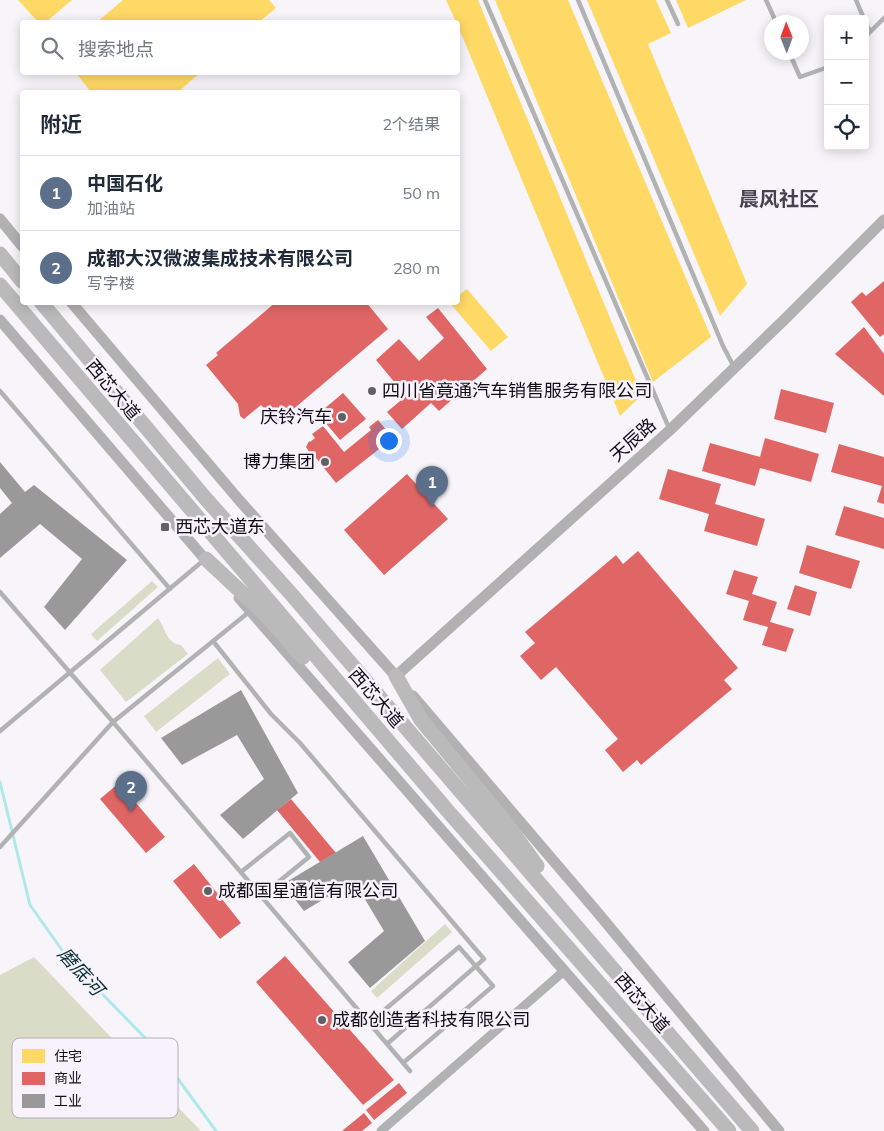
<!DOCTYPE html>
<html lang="zh">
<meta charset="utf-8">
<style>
body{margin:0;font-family:Mulish,"Noto Sans SC",sans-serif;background:#f6f6f7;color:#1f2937}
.controls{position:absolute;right:15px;top:15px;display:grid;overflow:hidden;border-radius:5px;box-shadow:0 2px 12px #0003}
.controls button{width:45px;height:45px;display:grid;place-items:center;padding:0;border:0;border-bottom:1px solid #e0e1e3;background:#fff;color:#1f2937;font:25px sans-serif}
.compass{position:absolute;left:764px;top:15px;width:45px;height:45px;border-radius:50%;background:#fff;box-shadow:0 2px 12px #0003;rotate:359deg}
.you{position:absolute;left:388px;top:440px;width:18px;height:18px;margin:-12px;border:4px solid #fff;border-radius:50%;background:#1a73e8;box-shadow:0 0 0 8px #1a73e833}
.badge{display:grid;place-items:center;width:32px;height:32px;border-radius:50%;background:#7c3aed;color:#fff;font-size:16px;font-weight:700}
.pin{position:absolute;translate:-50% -41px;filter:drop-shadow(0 1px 2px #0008)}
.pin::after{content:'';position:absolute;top:26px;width:18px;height:15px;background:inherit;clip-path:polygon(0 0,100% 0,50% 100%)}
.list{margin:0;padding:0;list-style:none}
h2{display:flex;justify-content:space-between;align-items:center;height:65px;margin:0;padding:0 20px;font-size:21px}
h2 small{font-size:16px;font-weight:400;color:#747a83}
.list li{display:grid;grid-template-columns:32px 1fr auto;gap:15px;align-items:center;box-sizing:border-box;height:75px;padding:0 20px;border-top:1px solid #e0e1e3}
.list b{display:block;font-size:19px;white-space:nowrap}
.list p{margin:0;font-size:16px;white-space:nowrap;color:#747a83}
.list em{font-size:16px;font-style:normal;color:#747a83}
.icon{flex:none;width:28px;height:28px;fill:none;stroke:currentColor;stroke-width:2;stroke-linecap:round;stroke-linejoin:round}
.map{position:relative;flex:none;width:884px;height:1131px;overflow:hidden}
.search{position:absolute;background:#fff;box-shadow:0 2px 12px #0003;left:20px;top:20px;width:440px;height:55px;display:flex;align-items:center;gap:12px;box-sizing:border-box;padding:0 18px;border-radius:5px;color:#747a83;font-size:19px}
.panel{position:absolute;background:#fff;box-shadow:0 2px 12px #0003;left:20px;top:90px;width:440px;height:215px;border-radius:5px}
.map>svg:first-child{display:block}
.green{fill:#d9dcc6}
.homes{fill:#ffd966}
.shops{fill:#e06666}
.industry{fill:#999}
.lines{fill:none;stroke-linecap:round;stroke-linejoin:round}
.stream{stroke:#aee8e8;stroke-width:3}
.lane{stroke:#b1b3b2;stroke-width:4.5}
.street{stroke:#b1b3b2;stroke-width:9}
.secondary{stroke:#b1b1b2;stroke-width:11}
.highway{stroke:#bababb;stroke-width:15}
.poi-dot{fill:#626064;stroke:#f8f2fd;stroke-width:2}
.labels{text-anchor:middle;stroke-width:5;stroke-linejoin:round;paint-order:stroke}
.street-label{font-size:18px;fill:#120f14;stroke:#f8f2fd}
.poi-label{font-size:18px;fill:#120f14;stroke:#f8f2fd;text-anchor:start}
.water-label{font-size:19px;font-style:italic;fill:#073131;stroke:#f8f2fd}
.quarter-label{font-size:20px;font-weight:bold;fill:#47414c;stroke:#f8f2fd}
.key{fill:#f8f2fd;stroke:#b3aeb7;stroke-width:1}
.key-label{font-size:14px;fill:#120f14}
</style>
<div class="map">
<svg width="884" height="1131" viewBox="0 0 884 1131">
<rect width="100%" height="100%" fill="#f8f5fa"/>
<path class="green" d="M152,581L158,587L97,641L91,634Z
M158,618C166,629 166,643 181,645L188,654L126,702L100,670Z
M218,658L230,674L156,732L144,716Z
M445,924L452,932L377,998L371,991Z
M34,957L200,1130V1131H0V975Z"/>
<path class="homes" d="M18,0H72L46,22H38Z
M123,0H269L276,8L259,22H97Z
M446,0H478L642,395L620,416L458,26V22H456Z
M495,0H568L711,337L653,382Z
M587,0H656L671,33L648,44L747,284L720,316Z
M676,0H746L688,28Z
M75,72H201L178,92H91Z
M467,289L508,337L491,351L449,302H458V296Z"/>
<path class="shops" d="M884,281V334L880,337L851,302L862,292L866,296Z
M276,302H366L388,329L277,423L261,405L244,419L240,416L238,404L206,365L218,355L216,353Z
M438,308L487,369L439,411L431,403L402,429L387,412L406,396L376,360L399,339L419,361L444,338L426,317Z
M864,327L884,354V396L835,354Z
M781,389L834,403L826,433L774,419Z
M343,393L366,419L340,440L318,414Z
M378,420L393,438L336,483L316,458L311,455L306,447L309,441L310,442L315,438L312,434L323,426L344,452L371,430L369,427Z
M765,438L819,454L811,482L760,468L755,486L702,471L710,443L760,457Z
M839,444L884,457V504L877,502L882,486L831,472Z
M668,469L721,484L715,504L765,519L757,546L704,531L709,514L659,499Z
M407,474L448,519L384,575L344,530Z
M844,506L884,518V549L835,535Z
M807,545L860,561L851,589L799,573Z
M638,551L738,668L724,680L732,689L641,765L637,760L623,772L605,750L618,739L556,667L541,680L520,656L535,643L525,632L616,555L623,564Z
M734,570L758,577L752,594L777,602L770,622L794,629L786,652L762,645L768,627L743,620L749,601L726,594Z
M795,585L817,592L810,616L787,609Z
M119,783L165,837L146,853L100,799Z
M291,799L336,853L320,862L277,810Z
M194,864L241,923L220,939L173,881Z
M285,956L394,1080L363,1105L256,982Z
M399,1083L407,1093L374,1120L366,1110Z
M364,1113L372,1123L362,1131H342Z"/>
<path class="industry" d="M0,462L25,492L34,485L127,560L65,630L44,607L82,559L40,524L0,558V514L12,503L0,488Z
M241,690L298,793L243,839L220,815L264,779L237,735L182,765L161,738Z
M363,836L425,941L370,988L348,962L384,931L354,881L304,911L283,884Z"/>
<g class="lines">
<path class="stream" d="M0,782L30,905L69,960L157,1050L216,1131"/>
<path class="lane" d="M485,0L669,428
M578,0L723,346L734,367
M667,0L678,24
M766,0L776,22
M856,0L864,19
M865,21L870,32
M865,37L884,18
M789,52L800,77L828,67
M0,391L170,589
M0,592L113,722L410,1071
M213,641L271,714L300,743L484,959L387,1044
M0,731L204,560
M0,847L113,722L249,612
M241,872L290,833L309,857L261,896
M369,1023L459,947L493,986L403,1063"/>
<path class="street" d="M381,1131L564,971"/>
<path class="secondary" d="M0,219L22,246
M71,302L239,500L401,682
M0,320L210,565
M239,598L704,1131
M396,676L670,430L785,319L884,220
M413,696L598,913L779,1131"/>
<path class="highway" d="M0,254L22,281
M0,285L447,810L729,1131
M41,302L206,499L292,595L752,1131
M206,559L267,616L303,657
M396,676L421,720L503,819L537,866"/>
</g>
<g class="poi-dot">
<circle cx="372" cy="391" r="5"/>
<circle cx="342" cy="417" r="5"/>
<circle cx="325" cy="462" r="5"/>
<rect x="160" y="522" width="10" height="10" rx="2.5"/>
<circle cx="208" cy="891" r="5"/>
<circle cx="322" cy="1020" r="5"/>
</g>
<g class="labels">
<g class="street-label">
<text transform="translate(113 390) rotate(50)" y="6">西芯大道</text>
<text transform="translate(633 440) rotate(-42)" y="6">天辰路</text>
<text transform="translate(376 698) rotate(49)" y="6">西芯大道</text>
<text transform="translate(642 1003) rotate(49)" y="6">西芯大道</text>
</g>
<g class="poi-label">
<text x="382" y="397">四川省竟通汽车销售服务有限公司</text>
<text x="332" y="423" text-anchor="end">庆铃汽车</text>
<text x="315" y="468" text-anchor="end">博力集团</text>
<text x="175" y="533">西芯大道东</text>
<text x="218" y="897">成都国星通信有限公司</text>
<text x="332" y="1026">成都创造者科技有限公司</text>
</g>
<g class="water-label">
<text transform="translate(81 971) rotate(48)" y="7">磨底河</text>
</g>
<g class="quarter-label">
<text x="779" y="206">晨风社区</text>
</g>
</g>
<rect x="12" y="1038" width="166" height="80" rx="8" class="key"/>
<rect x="22" y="1049" width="23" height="14" fill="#ffd966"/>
<rect x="22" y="1072" width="23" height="13" fill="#e06666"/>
<rect x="22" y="1094" width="23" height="14" fill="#999"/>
<g class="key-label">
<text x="54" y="1061">住宅</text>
<text x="54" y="1083">商业</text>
<text x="54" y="1106">工业</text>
</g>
</svg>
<div class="controls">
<button>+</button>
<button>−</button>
<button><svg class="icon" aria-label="locate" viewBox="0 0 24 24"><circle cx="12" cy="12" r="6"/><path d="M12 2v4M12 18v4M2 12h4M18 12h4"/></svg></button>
</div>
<svg class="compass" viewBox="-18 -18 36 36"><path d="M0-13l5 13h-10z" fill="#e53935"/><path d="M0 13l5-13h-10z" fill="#747a83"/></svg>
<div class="you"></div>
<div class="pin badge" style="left:432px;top:507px;background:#5c6f8a">1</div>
<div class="pin badge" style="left:131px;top:812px;background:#5c6f8a">2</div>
<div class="search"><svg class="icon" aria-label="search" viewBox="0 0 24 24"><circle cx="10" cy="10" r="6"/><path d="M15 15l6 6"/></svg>搜索地点</div>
<section class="panel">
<h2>附近<small>2个结果</small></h2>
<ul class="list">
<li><span class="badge" style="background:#5c6f8a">1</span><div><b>中国石化</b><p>加油站</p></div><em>50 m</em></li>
<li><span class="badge" style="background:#5c6f8a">2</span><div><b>成都大汉微波集成技术有限公司</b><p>写字楼</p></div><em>280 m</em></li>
</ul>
</section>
</div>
